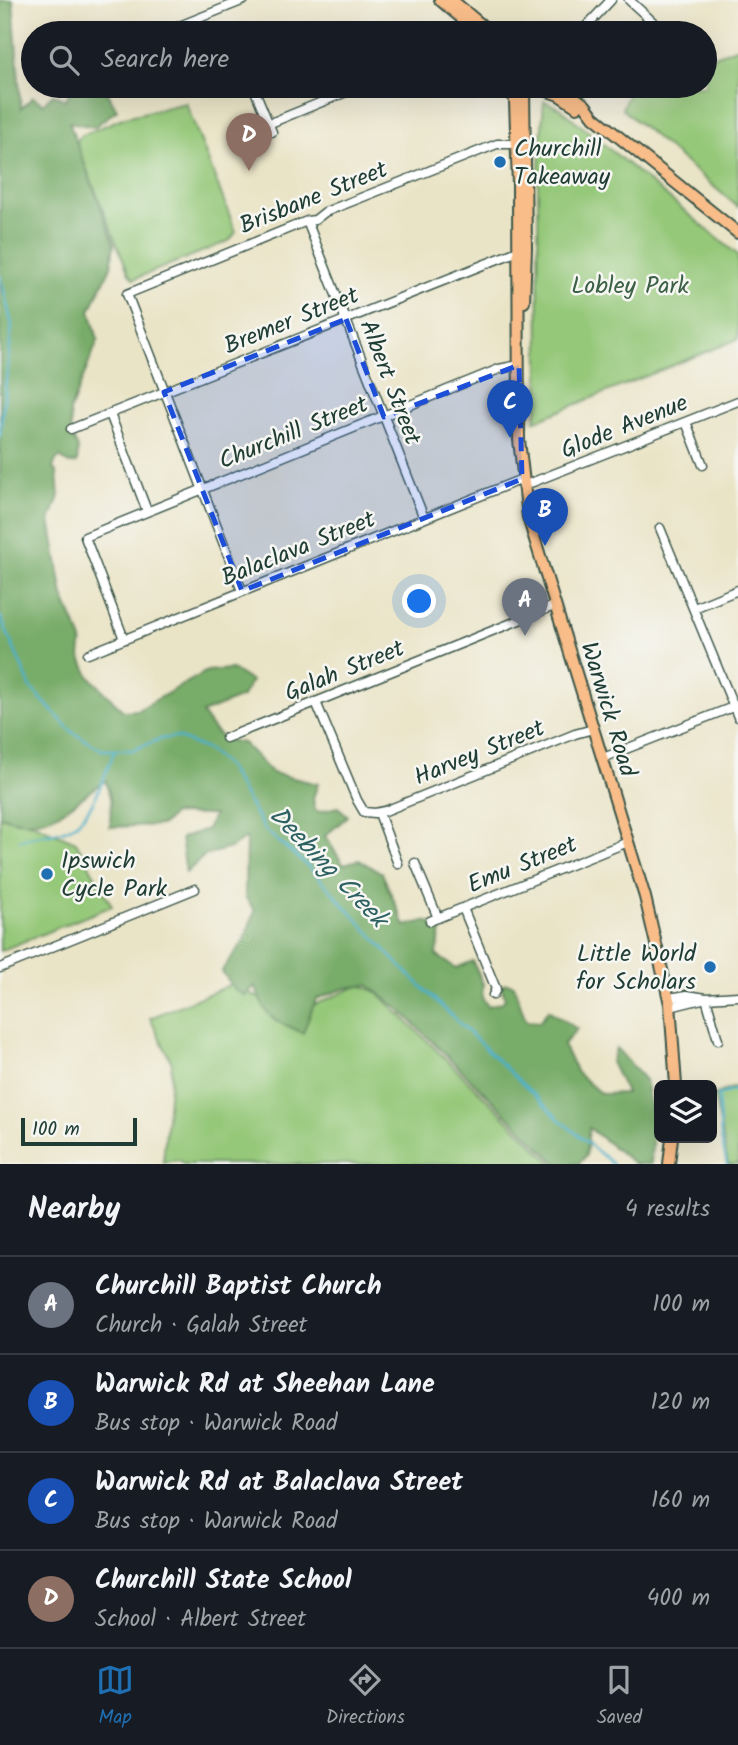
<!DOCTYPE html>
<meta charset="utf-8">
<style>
body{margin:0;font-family:Kalam,sans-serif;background:#242831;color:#f1f3f6}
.controls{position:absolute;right:21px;bottom:21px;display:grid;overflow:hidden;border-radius:10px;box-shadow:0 7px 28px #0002}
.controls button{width:63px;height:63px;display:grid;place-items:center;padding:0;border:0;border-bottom:2px solid #363941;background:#171b24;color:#f1f3f6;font:35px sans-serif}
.scale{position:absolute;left:21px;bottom:18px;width:116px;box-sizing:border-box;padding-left:7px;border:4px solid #1f3d34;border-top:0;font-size:19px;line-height:24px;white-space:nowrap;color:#1f3d34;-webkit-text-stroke:5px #f6f6f2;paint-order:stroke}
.you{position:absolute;left:420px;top:602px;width:24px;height:24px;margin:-18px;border:5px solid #fff;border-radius:50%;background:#1a73e8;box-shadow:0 0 0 10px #1a73e833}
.badge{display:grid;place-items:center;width:46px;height:46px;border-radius:50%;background:#1f6fb2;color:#fff;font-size:23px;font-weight:700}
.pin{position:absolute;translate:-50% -58px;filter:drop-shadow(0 2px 4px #0008)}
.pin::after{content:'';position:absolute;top:37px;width:24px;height:21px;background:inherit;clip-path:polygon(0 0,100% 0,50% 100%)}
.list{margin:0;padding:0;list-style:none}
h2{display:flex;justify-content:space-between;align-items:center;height:91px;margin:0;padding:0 28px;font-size:30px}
h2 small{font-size:23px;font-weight:400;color:#9ea1a6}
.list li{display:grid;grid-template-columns:46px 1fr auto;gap:21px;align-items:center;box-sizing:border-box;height:98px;padding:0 28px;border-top:2px solid #363941}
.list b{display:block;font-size:26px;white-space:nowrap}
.list p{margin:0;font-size:23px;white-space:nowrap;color:#9ea1a6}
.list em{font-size:23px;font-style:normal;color:#9ea1a6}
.icon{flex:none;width:38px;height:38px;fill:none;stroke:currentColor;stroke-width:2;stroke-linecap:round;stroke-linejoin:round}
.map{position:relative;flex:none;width:738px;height:1164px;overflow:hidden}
.search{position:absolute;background:#171b24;box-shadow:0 7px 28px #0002;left:21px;right:21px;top:21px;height:77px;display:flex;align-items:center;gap:18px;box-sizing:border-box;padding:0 24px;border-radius:38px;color:#9ea1a6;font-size:26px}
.sheet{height:483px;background:#171b24}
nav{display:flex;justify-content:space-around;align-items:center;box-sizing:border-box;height:98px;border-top:2px solid #363941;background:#171b24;font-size:19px;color:#9ea1a6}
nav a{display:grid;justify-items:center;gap:4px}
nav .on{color:#1f6fb2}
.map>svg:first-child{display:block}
.green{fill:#95c879;stroke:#5a8256;stroke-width:2}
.forest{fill:#78ac69;stroke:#4c744e;stroke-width:2}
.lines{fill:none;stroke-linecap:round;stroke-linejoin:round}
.stream{stroke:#4bb0ca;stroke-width:2.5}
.minor-casing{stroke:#3d564a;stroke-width:11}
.major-casing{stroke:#3d564a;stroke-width:14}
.minor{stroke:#fff;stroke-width:8}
.major{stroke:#f8bd89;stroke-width:10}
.marked{fill:#1d4ed8;fill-opacity:0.2;stroke:#1d4ed8;stroke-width:5;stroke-dasharray:14 9;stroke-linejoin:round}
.poi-dot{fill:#1f6fb2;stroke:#f6f6f2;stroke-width:2.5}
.labels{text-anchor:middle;stroke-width:5;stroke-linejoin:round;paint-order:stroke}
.poi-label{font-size:24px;fill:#1f3d34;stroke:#f6f6f2;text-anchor:start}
.street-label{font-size:24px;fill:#1f3d34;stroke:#f6f6f2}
.park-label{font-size:24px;fill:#3c6045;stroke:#f6f6f2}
.water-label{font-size:26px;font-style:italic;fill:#2c6061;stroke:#f6f6f2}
</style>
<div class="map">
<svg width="738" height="1164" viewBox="0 0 738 1164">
<rect width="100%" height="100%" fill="#f6f6f2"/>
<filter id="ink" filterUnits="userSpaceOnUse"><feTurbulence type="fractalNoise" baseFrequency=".0143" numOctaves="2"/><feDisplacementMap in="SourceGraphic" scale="14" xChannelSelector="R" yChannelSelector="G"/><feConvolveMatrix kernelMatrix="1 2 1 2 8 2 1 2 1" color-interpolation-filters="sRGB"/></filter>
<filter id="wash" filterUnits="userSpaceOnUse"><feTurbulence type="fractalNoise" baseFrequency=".00686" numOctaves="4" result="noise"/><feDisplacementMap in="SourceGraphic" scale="28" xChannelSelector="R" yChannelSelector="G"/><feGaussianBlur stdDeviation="1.57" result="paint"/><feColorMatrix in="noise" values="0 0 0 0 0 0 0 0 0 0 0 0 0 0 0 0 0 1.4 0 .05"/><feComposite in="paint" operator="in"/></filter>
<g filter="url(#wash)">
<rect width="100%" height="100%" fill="#eae4c7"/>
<path class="green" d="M738,47V207L622,109L630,89L639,86H705V60Z
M544,101L561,109L738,255V339L535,421L539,397L538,180Z
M186,103L236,232L229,241L134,279L129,274L76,143L80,136L125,117Z
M0,789L20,818L76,842L112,906L0,951Z
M232,984L291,1015L360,985L377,992L553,1164H183L180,1160L163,1162L172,1063L150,1018Z
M738,1086V1164H728L714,1095Z"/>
<path class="forest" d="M0,0H13L21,108L33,97L43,104L53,94L65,100L74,86H104L117,110L94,127L69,122L114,243L111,267L90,310L98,340L70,411L71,433L78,449L77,463L69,464L60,457L56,460L53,468L57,473L59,496L50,520L63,596L82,640L80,656L89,676L123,711L138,710L207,671L232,669L251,681L242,697L202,713C215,732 218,740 243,743L272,773L318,784L313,798L314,808L318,812L338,807L348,816L325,836L343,864L359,860L382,873L405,926L425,921L442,926L436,955L456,968L473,961L483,984L482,998L488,1006L503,1002L505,998L501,986L506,983L514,985L526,1021L540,1022L548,1010L577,1029L563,1045L577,1073L601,1094L626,1093L611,1062L616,1048L645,1080L653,1119L651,1164H635L589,1128L586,1156L578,1164H557L398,1008L368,985L346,988L316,999L303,1033C271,1019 267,1020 255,986L245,996L234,989L222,971L244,940L255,911L245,897L246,838L230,848L205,855L186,873L181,838L207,829L214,815L173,814L163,825L110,827L111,802L106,781C68,804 49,835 0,816Z"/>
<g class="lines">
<path class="stream" d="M0,275L12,325L0,436
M0,616L31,688L72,732L102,750H133L160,739L177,737L208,750L227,766L265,830L310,868L398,964L560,1120L613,1164
M20,840C34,835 48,835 62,831C93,822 103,776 115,750
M727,1164L721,1139L718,1095L738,1089"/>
</g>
</g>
<g filter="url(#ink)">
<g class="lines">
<defs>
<path id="minor" d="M629,0L665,33
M162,33L244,0
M580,33L611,0
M253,86L272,132
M268,124L361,86
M307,221L424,518
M110,414L147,511
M686,422L703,465
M71,429L523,249
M523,486L738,401
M660,528L738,717
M242,591L127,294L307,221L315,220L325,212L497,144H516
M694,608L738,590
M124,639L85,537L499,369L519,365
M88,654L522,479
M316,702L357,800L364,812L375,813L385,811L575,734L593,729
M226,738L554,606
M603,758L738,705
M379,813L398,864
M415,863L438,918
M463,908L496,989L493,995
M430,921L628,842
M0,968L195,889
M669,998L687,995L706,998
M706,998L718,1040
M670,1007L706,998L738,996"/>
<path id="major" d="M440,0L479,33
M452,0L491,33
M512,86L515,102L518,185L519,440L528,517L645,897L670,1004L676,1085
M560,86L585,105L594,117L738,233
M521,88H539L559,95L577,107
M524,302L526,248L524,86
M669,1164L672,1138"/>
</defs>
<use href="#minor" class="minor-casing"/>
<use href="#major" class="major-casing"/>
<use href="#minor" class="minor"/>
<use href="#major" class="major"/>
</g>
</g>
<path class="marked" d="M346,319L384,417L519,365L522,479L242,591L164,392Z"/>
<g class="poi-dot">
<circle cx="500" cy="162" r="7"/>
<circle cx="47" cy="874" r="7"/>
<circle cx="710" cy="967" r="7"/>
</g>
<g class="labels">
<g class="poi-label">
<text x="514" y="156">Churchill<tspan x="514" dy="28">Takeaway</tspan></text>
<text x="61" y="868">Ipswich<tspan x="61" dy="28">Cycle Park</tspan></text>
<text x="696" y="961" text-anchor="end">Little World<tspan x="696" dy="28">for Scholars</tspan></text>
</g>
<g class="street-label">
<text transform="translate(313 197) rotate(-22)" y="8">Brisbane Street</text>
<text transform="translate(291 320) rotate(-22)" y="8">Bremer Street</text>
<text transform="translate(391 382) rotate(69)" y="8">Albert Street</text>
<text transform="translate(624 426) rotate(-22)" y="8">Glode Avenue</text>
<text transform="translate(293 432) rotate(-22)" y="8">Churchill Street</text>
<text transform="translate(298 548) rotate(-22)" y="8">Balaclava Street</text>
<text transform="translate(344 670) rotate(-22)" y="8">Galah Street</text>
<text transform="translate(609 709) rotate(73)" y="8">Warwick Road</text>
<text transform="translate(479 752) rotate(-22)" y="8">Harvey Street</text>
<text transform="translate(522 864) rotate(-22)" y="8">Emu Street</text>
</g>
<g class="park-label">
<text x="630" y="293">Lobley Park</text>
</g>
<g class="water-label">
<text transform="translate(329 866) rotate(46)" y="9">Deebing Creek</text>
</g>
</g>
</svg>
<div class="controls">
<button><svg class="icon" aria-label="layers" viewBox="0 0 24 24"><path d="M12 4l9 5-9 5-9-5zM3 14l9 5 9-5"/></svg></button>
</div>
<div class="scale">100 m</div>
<div class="you"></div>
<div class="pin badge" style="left:525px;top:636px;background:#6b7280">A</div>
<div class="pin badge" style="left:545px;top:546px;background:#1a4fb4">B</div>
<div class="pin badge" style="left:510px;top:438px;background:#1a4fb4">C</div>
<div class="pin badge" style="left:249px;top:171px;background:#8d6e63">D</div>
<div class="search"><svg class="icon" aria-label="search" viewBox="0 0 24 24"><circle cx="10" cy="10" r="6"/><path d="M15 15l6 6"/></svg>Search here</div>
</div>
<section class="sheet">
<h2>Nearby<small>4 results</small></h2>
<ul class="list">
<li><span class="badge" style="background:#6b7280">A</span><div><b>Churchill Baptist Church</b><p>Church · Galah Street</p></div><em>100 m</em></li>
<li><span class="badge" style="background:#1a4fb4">B</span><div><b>Warwick Rd at Sheehan Lane</b><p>Bus stop · Warwick Road</p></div><em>120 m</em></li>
<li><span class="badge" style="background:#1a4fb4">C</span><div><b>Warwick Rd at Balaclava Street</b><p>Bus stop · Warwick Road</p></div><em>160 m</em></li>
<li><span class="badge" style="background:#8d6e63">D</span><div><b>Churchill State School</b><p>School · Albert Street</p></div><em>400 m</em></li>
</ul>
</section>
<nav>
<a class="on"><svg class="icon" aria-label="map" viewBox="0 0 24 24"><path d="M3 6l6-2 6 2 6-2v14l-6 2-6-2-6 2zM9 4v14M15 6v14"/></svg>Map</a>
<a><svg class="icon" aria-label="directions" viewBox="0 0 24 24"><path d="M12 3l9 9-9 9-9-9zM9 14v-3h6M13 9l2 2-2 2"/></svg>Directions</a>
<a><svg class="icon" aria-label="saved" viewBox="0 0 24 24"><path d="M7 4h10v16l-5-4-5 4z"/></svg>Saved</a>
</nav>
